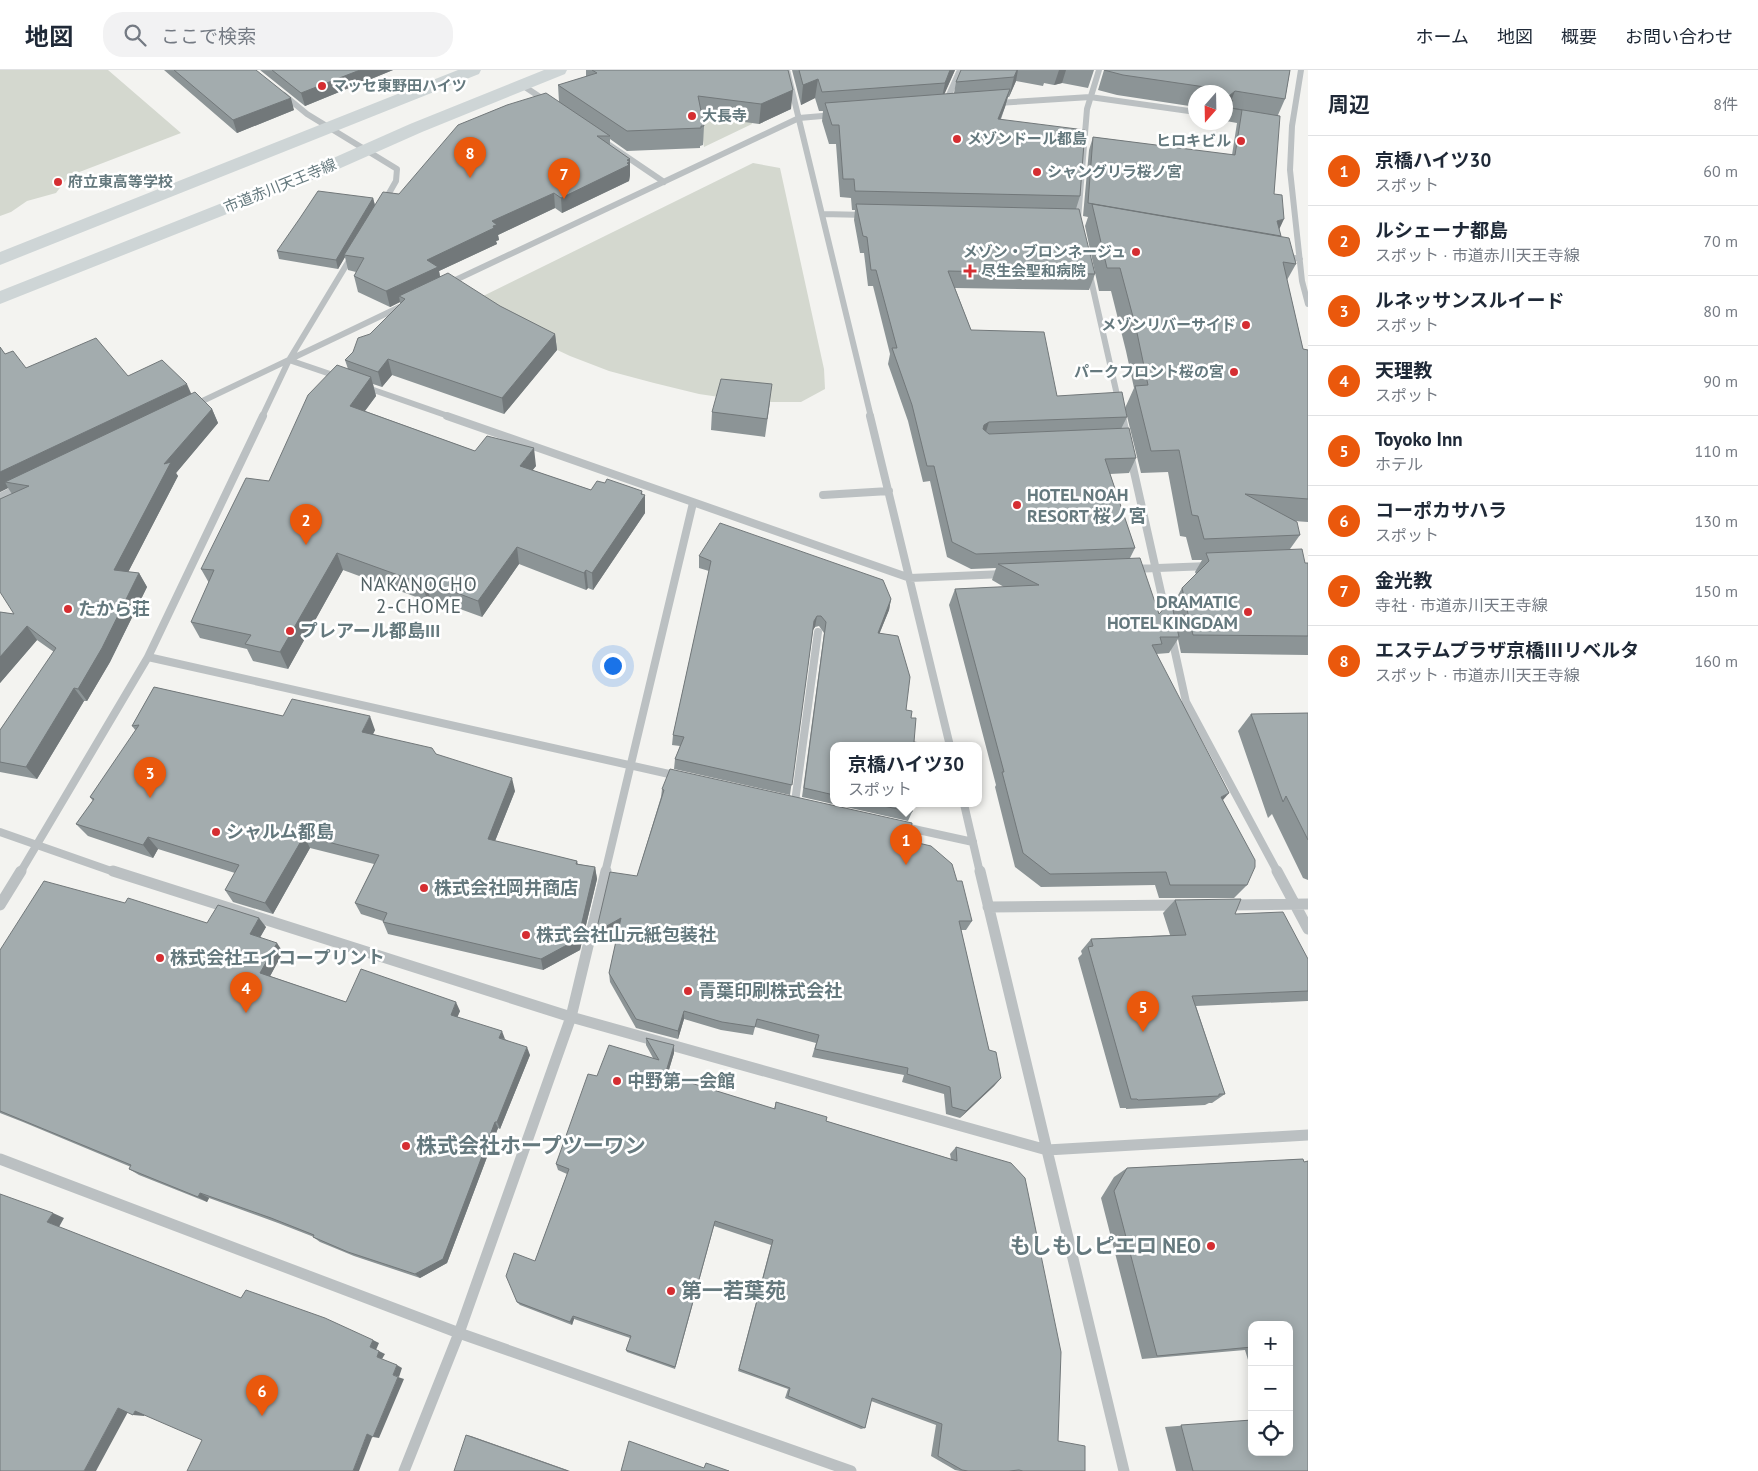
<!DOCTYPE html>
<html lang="ja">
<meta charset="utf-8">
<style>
body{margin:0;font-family:"PT Sans","Noto Sans JP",sans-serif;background:#f2f2f3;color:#1f2937}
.controls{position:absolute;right:15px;bottom:15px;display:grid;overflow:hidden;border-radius:10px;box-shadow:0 2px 12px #0003}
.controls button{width:45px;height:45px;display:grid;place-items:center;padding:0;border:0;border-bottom:1px solid #e0e1e3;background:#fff;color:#1f2937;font:25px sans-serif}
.compass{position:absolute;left:1188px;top:15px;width:45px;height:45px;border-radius:50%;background:#fff;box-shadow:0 2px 12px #0003;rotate:200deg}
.you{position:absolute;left:612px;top:595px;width:18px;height:18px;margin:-12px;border:4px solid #fff;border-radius:50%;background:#1a73e8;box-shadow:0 0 0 8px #1a73e833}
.badge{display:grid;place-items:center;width:32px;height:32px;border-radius:50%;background:#ea580c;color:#fff;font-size:16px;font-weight:700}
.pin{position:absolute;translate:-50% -41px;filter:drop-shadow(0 1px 2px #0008)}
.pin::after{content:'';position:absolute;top:26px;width:18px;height:15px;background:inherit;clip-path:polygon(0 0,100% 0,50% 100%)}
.popup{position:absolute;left:830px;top:672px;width:152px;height:65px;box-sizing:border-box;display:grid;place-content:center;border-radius:10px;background:#fff;filter:drop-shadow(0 1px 4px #0005);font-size:16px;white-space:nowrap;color:#747a83}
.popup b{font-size:19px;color:#1f2937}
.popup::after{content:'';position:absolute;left:50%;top:100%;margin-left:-10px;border:10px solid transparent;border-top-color:#fff}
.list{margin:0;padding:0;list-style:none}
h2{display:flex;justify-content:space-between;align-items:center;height:65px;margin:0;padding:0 20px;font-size:21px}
h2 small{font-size:16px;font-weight:400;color:#747a83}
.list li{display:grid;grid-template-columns:32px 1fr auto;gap:15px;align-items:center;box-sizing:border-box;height:70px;padding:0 20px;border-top:1px solid #e0e1e3}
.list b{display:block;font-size:19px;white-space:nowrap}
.list p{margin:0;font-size:16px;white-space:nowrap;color:#747a83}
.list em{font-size:16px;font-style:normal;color:#747a83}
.icon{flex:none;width:28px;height:28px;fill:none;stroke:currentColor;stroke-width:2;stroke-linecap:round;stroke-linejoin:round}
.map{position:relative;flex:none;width:1308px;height:1401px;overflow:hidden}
header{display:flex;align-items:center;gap:30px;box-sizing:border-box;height:70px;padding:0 25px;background:#fff;border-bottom:1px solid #e0e1e3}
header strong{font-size:24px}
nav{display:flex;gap:28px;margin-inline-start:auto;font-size:18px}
.search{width:350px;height:45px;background:#f2f2f3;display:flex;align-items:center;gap:12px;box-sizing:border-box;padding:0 18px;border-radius:20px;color:#747a83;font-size:19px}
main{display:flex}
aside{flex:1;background:#fff}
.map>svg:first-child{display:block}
.green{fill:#d4d8cf}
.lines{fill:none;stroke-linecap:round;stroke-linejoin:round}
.minor-far2{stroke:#bbc0c2;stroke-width:6}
.minor-far1{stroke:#bbc0c2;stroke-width:8}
.minor{stroke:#bbc0c2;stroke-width:11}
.major{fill:#ced5d6;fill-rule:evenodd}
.wall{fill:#8c9496}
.shaded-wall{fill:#72787a}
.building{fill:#a3acae;stroke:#72787a}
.poi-dot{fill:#d52e32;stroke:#fff;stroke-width:2}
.labels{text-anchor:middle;stroke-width:5;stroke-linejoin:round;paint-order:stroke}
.far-poi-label{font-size:15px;font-weight:bold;fill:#65797e;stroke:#fff;text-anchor:start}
.far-street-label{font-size:15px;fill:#65797e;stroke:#fff}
.poi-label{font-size:18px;font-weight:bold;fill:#65797e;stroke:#fff;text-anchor:start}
.neighbourhood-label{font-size:19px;letter-spacing:1px;fill:#526164;stroke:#fff}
.near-poi-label{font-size:21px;font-weight:bold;fill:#65797e;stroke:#fff;text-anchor:start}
</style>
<header>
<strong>地図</strong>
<div class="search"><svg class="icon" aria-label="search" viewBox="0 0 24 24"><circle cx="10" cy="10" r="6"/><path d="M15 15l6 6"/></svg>ここで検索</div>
<nav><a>ホーム</a><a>地図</a><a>概要</a><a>お問い合わせ</a></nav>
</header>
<main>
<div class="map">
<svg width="1308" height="1401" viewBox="0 0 1308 1401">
<rect width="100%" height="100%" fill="#f3f3f0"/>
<path class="green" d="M0,0H108L181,63L69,106L56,123L27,131L11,142L0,146Z
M742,5L752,54L704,77L694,7Z
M753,93L780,98L824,299L825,319L801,332H770L746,331L699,324L654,313L609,301L570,286L536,270L471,232Z"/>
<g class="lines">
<path class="minor-far2" d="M787,0L871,347
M1301,0L1292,56L1290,100L1302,211L1308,234
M522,15L546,31
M284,25L307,44L397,99L396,111L384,132
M997,33L1090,27L1196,42
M945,34L960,0
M602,70L664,112
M822,144L867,145
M1078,149L1087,39L1099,0
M1284,186L1300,189
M1089,201L1122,347
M447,214L799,48L834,45
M289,290L339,307
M365,317L451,347
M192,336L404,235
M262,347L289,290L353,184"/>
<path class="minor-far1" d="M447,346L910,508L1004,504
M870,346L950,676
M1122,346L1127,369
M1130,384L1167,549
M823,425L889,421
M0,427L20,417
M1132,499L1209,496
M1171,564L1186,632L1278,803
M148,587L678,706
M795,732L818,562
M964,734L980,803
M900,756L973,772
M0,762L117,803
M20,803L148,587L263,346
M605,803L693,433"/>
<path class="minor" d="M113,801L571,947L1047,1080L1308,1065
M980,801L1124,1401
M1277,801L1308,859
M0,835L21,801
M1228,835L1308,834
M988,837L1180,835
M0,1089L459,1263L851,1401
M404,1401L459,1263L571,947L606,801"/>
<path class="major" d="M458,0H481L479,4L0,195V182Z
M544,0H567L565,4L422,62L325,105L0,234V221L313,97L410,54Z"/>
</g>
<path class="wall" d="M164,0H256L294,40L237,63Z
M260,0H393L305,36Z
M586,0H788L791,39L759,54L702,46L704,56L703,75L700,76V78L627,81L610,69V76L630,89V105L629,111L562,143L555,138L498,165L499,170L496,171L497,174L439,201L440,207L555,264L557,280L504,344L392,305L382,317L373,314L376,326L365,341L475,381L536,396L532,400L591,420L642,421L645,443L593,520L588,518L586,520L519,494L482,547L430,528L427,531L343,500L288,599L253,591L247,579L200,568L191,552L209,513L201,499L269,411L348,299L345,290L400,234V232L390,237L358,222L354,206L356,202L348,200L345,187L338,199L279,189L277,181L373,128L375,135L399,124L559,32L558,15L586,7Z
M792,0H955L944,24L954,23L956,12L961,0H1094L1088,18L1062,13L1054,15L1044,13L1043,16L1016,11L1009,27H1008L1005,37L1001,49L1080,126L1076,139L1095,204L1089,220L955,218L971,260L1057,326L1127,347L1121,359L1136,388L1129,403L1110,404L1135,478L1130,488L1159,544L1172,536L1182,518L1196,504L1195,502L1202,490H1192L1186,467L1180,466L1168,402L1141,403L1125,338L1134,318L1126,281L1111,221H1099L1085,156L1088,147L1083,146L1089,80L1093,67L1232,85L1237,53L1226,51L1229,42L1226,50V22H1196V37L1117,25L1098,20L1104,0H1290L1285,29L1278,45L1274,124L1279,159L1281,166L1296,194L1287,210L1303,279L1308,280V452L1294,451L1300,465L1290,479L1305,493H1308V585L1181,583L1178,569L1169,583L1156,584L1222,730L1247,815L1234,828H1159L1155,815L1041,817L1015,797L995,717L996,715L949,535L955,519L1004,517L992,510L996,498L971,499L947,487L930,411L923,412L908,351L888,294L890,284L873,216H868L864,183H860L854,150L855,140H852L851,128L840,127L836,74H829L822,51L823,41H819L815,28L801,35Z
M0,277L5,284L26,298L128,306L191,324L212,339L218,353L176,403L178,406L128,502L139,503L147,517L110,592L87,631H84L37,709L0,702V660L54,582L37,570L0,613V542L14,544L12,424L8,418L0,422Z
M770,332L765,367L711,360L712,342Z
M699,486L891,529L889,540L834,676V734H918L913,736L912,742L908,751L802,727L824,563L819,556L815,557L813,560L790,725L674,699L675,689L680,676L672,675L673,665L709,501L699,498Z
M154,617L283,646L375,660L373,664L436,684L515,721L495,771L577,791L578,794L595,797L597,809L580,880L543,900L388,864L383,852V851L361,844L355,833L374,794L310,778L273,844L233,832L225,820L235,803L158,779L153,788L88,766L76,754L93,731L90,727L136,661L132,656Z
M1308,643V810L1303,808L1272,744L1268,748L1238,661L1251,644Z
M662,719L910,771L957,811L972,851L966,860H961L989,980L1001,1008L994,1016L960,1048L946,1044L944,1024L902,1012L904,1005L812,987L816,973L755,957L753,965L721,960L684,949L678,969L636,958L610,912L609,903L619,859L597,871L596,862L637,806L661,727Z
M1175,830L1235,844L1308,889V931L1196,936L1225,1024L1212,1033H1209L1205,1035L1126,1039V1038H1120L1078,888L1082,884L1081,881L1091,869L1170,865L1163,843Z
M125,833L207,853L266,857L260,867L283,882L270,906L346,932L460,941L457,947L505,969L530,985L500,1059L498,1058L447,1193L420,1208L354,1186L320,1172L313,1167H314L278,1153L209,1128L207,1132L139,1105L129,1099L131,1097L23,1052L0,1043V880Z
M646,968L674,983L667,1006L774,1039L776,1032L826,1051L951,1089L950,1084L956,1077L1058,1371L1085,1401H960L955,1400L931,1386L936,1355L871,1331L865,1358L861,1359L785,1328L788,1319L738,1301L771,1175L714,1156L675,1299L627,1282L626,1280L630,1268L574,1249L572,1255L520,1235L517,1232L535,1191L567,1104L558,1100L556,1094L597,1006L653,988L646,975Z
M1303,1089L1308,1401H1176L1165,1357L1252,1350L1289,1382V1255H1252V1303L1245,1280L1142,1289L1101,1128L1114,1107L1127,1098Z"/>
<path class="shaded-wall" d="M360,0H393L305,36L301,23Z
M950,0H955L941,32L945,13Z
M1017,0H1018L1016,11L1009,27L1014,7Z
M1059,0H1066L1062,13L1054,15Z
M818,9L815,28L801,35L803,15Z
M1010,19L1005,37L993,67L998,49Z
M793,20L791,39L759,54L761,34Z
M1235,21L1231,31L1229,26Z
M291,28L294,40L237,63L233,50Z
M630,89V105L629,111L562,143L561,128Z
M554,123L555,138L498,165L499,170L496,171L497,174L439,201L441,212L405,229L399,226L400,232L390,237L386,221L427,190L492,151Z
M373,128L375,136L344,185L345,187L338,199L336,190Z
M1284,149L1278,162L1277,151Z
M555,264L557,280L504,344L502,328Z
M388,289L392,305L382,317L378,302Z
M371,307L376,326L355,354L350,336Z
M187,314L194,330L5,412L8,418L0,422V402Z
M212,339L218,353L176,403L178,406L122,514L114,500L164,394Z
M989,352L984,368L979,371L984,355Z
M534,378L536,396L522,414L520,396Z
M642,421V429L645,425V443L593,520L592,503Z
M517,477L519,494L482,547L478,531Z
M337,483L343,500L288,599L280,582Z
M586,500L588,518L586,520L584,503Z
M139,503L147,517L110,592L87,631L78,619Z
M426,511L430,528L427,531L423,514Z
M891,529L889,540L875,574L878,563Z
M817,546L815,557L812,561L814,551Z
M27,556L37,570L0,613V587Z
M74,618L84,631L37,709L26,697Z
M370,646L375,660L367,676L362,662Z
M512,708L515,721L491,781L488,769Z
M1229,723L1217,737L1221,727Z
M304,766L310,778L273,844L265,833Z
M148,767L158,779L153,788L143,775Z
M595,797L597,809L580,880L543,900L541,889Z
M259,848L266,857L257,873L250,864Z
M621,848L622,858L597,871L596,862Z
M277,873L283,882L267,912L260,903Z
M456,932L460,941L455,953L451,945Z
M684,941V949L678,969V961Z
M502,961L505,969L499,968Z
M674,975V983L665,1013V1005Z
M527,977L530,985L500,1059L497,1052Z
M1001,1008L994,1016L960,1048L966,1041Z
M495,1052L498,1058L447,1193L420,1208L415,1204Z
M200,1123L209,1128L207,1132L198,1127Z
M53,1143L64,1148L59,1157L47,1152Z
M573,1246L574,1249L572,1255L570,1252Z
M373,1270L379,1273L376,1280L370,1277Z
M379,1281L385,1284L382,1289L377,1287Z
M397,1295L402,1298L399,1307L393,1305Z
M398,1307L404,1309L379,1368L373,1367Z
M118,1338L129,1340L96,1401H84Z
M135,1341L146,1342L144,1346L133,1345Z
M367,1364L373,1365L359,1401H353Z
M466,1365L471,1366L570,1401H568Z"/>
<path class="building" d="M174,0H256L291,28L233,50Z
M272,0H360L301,23Z
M592,0H788L793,20L761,34L698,26L704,56H701V58L627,61L558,15L597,3Z
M799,0H950L945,13L822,22L818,9L803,15Z
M961,0H1017L1014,7L956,12Z
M1104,0H1290L1285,29L1235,21L1229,26L1233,31L1226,30V22H1208L1209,21L1205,17L1123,5Z
M1010,19L998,49L1085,60L1080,126L855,121L854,109H843L839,55H832L825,33Z
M546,23L610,66H597L630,89L627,90L630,92L627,93L629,95L561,128L554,123L492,151L497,155L493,156L494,158L427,190L438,197L386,221L354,206L364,188L344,185L383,122L399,124L458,55L507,35Z
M1231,38L1280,46L1274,124L1282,125L1284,149L1277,151L1281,166L1088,133L1093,67L1235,85L1242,40Z
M318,121L373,128L336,190L277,181L300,148Z
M856,134L1079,139L1095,204L948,201L971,260L1044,262L1057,326L1122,322L1127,347L989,352L984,355L983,359L989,364L1129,358L1136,388L1105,389L1135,478L976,484L952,472L934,396H927L912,335L892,278H897L876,200H871L867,167L863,166Z
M1092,134L1289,168L1296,194L1283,192L1303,279L1308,280V429L1245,424L1297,452L1300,465L1204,469L1198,446L1192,445L1179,380L1151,381L1135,316L1148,315L1136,258L1120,198H1107Z
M448,203L500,236L555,264L502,328L388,289L378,302L345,290L353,282L358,268L370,264L405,229L399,226Z
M96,268L128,306L162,290L187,314L0,402V277L5,284L13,281L26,298Z
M337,295L371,307L350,336L475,381L487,366L534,378L520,396L591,420L597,411L605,413L607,409L642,421L641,424L645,425L592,503L586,500L584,503L517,477L478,531L426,511L423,514L337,483L280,582L245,574L251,565L191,552L214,500L201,499L246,408L269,411L308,325Z
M721,309L772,314L767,349L712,342Z
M195,322L212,339L164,394L171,392L114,500L139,503L102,578L78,619L74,618L26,697L0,692V660L56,578L27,556L0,587V542L14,544L0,522V429L29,416L5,412Z
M720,453L883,510L891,529L878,563L898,566L910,607L906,640L912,641L911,648H916L914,672L926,674V676H834V725L804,718L826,552L821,546H817L814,551L792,715L675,689L684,667L673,665L711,491L699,486Z
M1302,479L1305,493H1308V566L1193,565L1182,518L1209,491L1206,483Z
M1140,488L1159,544L1171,531L1179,567H1160L1162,574L1152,575L1229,723L1221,727L1255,790V797L1247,815H1170L1166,802L1050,804L1023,783L1002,702H1004L955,519L1039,515L998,494Z
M154,617L283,646L292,629L370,646L362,662L432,678L436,684L512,708L488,769L577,791L576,794L595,797L578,869L541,889L383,852L387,843L355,833L379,785L304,766L265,833L225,820L239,795L148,767L143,775L76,754L94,729L90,727L139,655L132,656Z
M1308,643V770L1286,726L1283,732L1251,644Z
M670,699L912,753L910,771L931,776L952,794L957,811H962L972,851H959L989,980L996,982L1001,1008L966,1041L952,1037L950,1017L907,1004L908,998L815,979L819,965L757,949L755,957L722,952L684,941L678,961L636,949L609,903L621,848L596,862L610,802L637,806L664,720L662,719Z
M874,734H913L912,742Z
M44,811L125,833L128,828L207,853L218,835L259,848L250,864L277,873L260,903L346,932L361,899L456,932L451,945L502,961L499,968L527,977L497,1052H495L443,1189L415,1204L348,1182L313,1167L314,1165L271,1148L200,1123L198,1127L129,1099L131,1095L0,1041V880Z
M1241,829L1235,844L1283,842L1308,889V921L1192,926L1225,1024H1219V1026L1138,1030L1137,1029H1131L1088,877L1093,876L1091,869L1186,865L1175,830Z
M646,968L674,975L665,1005L775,1039L776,1032L827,1047L826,1051L957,1091L956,1077L1011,1093L1025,1108L1061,1282L1058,1371L1085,1376V1401H1023L1019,1400L1009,1401H968L962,1400L938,1386L942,1354L872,1328L865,1358L788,1326L790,1318L739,1299L773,1170L715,1151L675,1297L626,1280L631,1266L573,1246L570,1252L517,1232L506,1206L514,1183L535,1191L569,1099L556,1094L588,1004L597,1006L609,975L659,990Z
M1303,1089L1304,1092L1308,1091V1401H1193L1181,1355L1252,1350V1382H1289V1255H1252V1277L1157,1286L1114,1121L1127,1098Z
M0,1124L53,1143L47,1152L241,1228L246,1220L325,1248L373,1270L370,1277L379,1281L377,1287L397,1295L393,1305L398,1307L373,1367L367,1364L353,1401H187L202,1370L135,1341L133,1345L118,1338L84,1401H0Z
M466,1365L568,1401H454Z
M629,1371L704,1398L706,1393L729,1401H621Z"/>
<g class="poi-dot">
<circle cx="322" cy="16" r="5"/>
<circle cx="692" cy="46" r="5"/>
<circle cx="957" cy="69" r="5"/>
<circle cx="1241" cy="71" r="5"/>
<circle cx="1037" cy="102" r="5"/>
<circle cx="58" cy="112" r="5"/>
<circle cx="1136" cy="182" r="5"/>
<path d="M967.5 193.5h5v5h5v5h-5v5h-5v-5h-5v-5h5z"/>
<circle cx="1246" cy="255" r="5"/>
<circle cx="1234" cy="302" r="5"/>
<circle cx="1017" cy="435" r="5"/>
<circle cx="68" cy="539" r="5"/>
<circle cx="1248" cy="542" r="5"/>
<circle cx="290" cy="561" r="5"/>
<circle cx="216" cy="762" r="5"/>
<circle cx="424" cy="818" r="5"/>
<circle cx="526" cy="865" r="5"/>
<circle cx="160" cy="888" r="5"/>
<circle cx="688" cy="921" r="5"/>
<circle cx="617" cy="1011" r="5"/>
<circle cx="406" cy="1076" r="5"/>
<circle cx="1211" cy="1176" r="5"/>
<circle cx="671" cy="1221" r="5"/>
</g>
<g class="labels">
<g class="far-poi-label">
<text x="332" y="21">マッセ東野田ハイツ</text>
<text x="702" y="51">大長寺</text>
<text x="967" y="74">メゾンドール都島</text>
<text x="1231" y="76" text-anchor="end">ヒロキビル</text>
<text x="1047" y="107">シャングリラ桜ノ宮</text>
<text x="68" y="117">府立東高等学校</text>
<text x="1126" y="187" text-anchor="end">メゾン・ブロンネージュ</text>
<text x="981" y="206">尽生会聖和病院</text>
<text x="1236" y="260" text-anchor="end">メゾンリバーサイド</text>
<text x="1224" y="307" text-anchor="end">パークフロント桜の宮</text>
</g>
<g class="far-street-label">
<text transform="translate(280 116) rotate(-22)" y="5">市道赤川天王寺線</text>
</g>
<g class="poi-label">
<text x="1027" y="431">HOTEL NOAH<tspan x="1027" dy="21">RESORT 桜ノ宮</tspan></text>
<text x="1238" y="538" text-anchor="end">DRAMATIC<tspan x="1238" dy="21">HOTEL KINGDAM</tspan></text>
<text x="78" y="545">たから荘</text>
<text x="300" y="567">プレアール都島III</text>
<text x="226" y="768">シャルム都島</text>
<text x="434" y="824">株式会社岡井商店</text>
<text x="536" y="871">株式会社山元紙包装社</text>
<text x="170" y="894">株式会社エイコープリント</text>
<text x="698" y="927">青葉印刷株式会社</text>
<text x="627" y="1017">中野第一会館</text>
</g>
<g class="neighbourhood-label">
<text x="419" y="521">NAKANOCHO<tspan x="419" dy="22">2-CHOME</tspan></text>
</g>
<g class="near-poi-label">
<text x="416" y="1083">株式会社ホープツーワン</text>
<text x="1201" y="1183" text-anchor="end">もしもしピエロ NEO</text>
<text x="681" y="1228">第一若葉苑</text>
</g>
</g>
</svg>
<div class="controls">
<button>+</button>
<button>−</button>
<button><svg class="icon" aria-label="locate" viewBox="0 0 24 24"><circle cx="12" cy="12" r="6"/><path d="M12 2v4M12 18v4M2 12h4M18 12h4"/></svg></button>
</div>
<svg class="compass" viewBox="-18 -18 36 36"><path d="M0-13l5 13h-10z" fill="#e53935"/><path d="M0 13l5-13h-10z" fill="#747a83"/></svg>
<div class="you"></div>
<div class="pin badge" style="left:906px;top:795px">1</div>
<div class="popup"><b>京橋ハイツ30</b>スポット</div>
<div class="pin badge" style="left:306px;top:475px">2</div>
<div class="pin badge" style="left:150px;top:728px">3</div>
<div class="pin badge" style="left:246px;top:943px">4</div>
<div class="pin badge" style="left:1143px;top:962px">5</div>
<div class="pin badge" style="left:262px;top:1346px">6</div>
<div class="pin badge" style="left:564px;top:129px">7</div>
<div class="pin badge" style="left:470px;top:108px">8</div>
</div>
<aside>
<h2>周辺<small>8件</small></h2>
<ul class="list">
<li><span class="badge">1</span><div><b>京橋ハイツ30</b><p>スポット</p></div><em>60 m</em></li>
<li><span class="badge">2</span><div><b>ルシェーナ都島</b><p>スポット · 市道赤川天王寺線</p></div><em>70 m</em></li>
<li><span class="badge">3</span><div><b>ルネッサンスルイード</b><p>スポット</p></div><em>80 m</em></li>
<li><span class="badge">4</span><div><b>天理教</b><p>スポット</p></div><em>90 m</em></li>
<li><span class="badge">5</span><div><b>Toyoko Inn</b><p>ホテル</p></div><em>110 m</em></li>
<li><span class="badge">6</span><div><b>コーポカサハラ</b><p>スポット</p></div><em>130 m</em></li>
<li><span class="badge">7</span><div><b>金光教</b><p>寺社 · 市道赤川天王寺線</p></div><em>150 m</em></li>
<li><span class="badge">8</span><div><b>エステムプラザ京橋Ⅲリベルタ</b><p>スポット · 市道赤川天王寺線</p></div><em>160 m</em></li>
</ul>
</aside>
</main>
